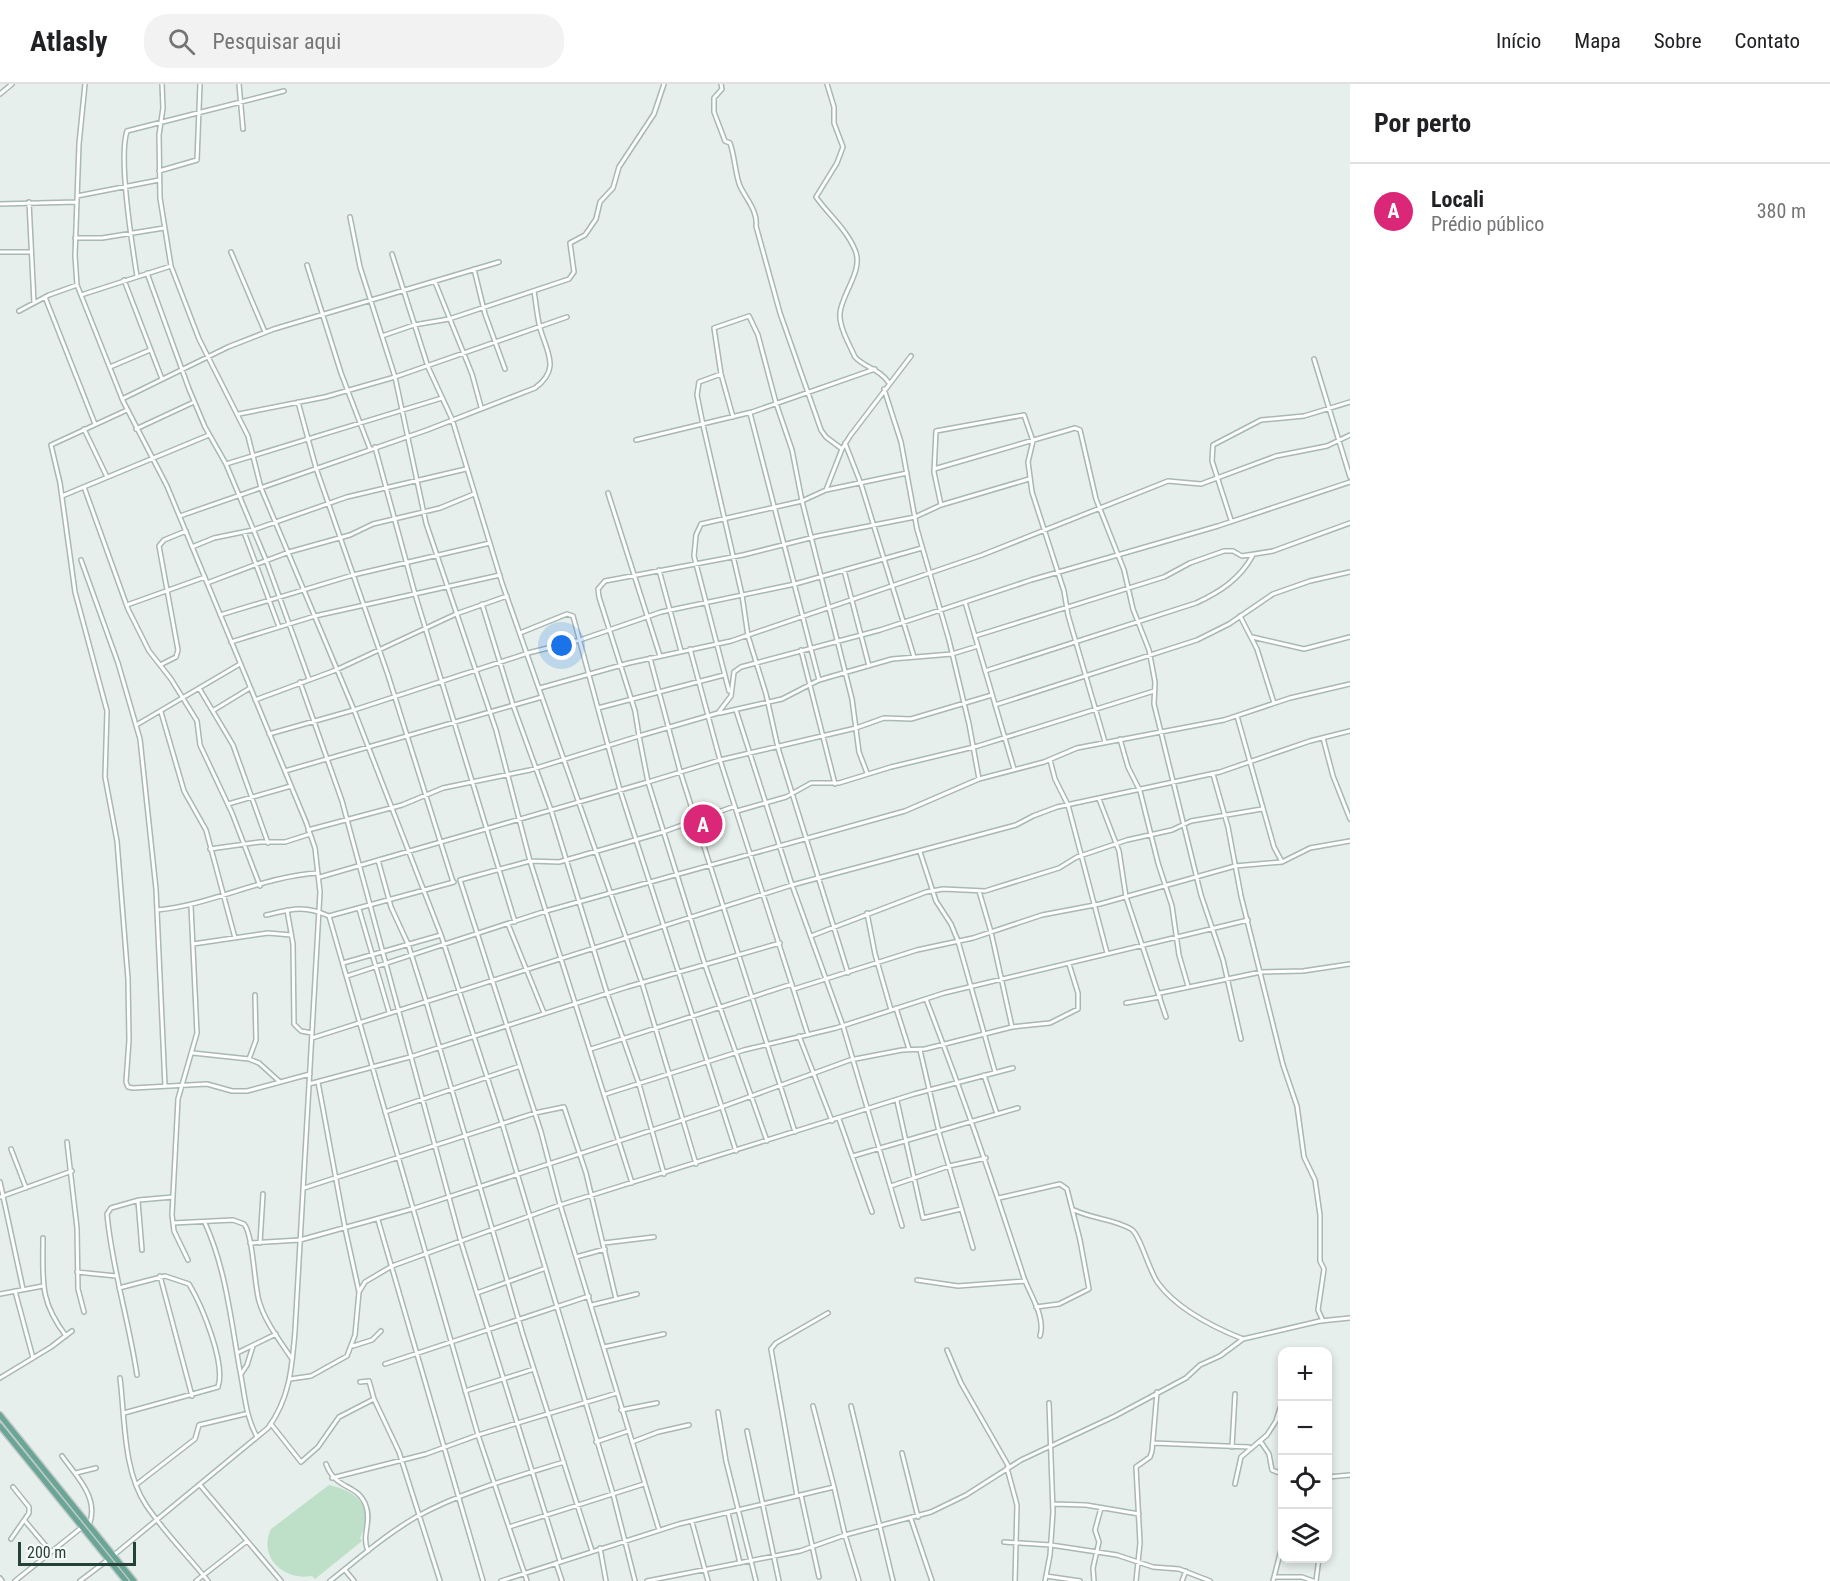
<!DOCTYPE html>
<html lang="pt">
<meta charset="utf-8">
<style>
body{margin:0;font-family:"Roboto Condensed",sans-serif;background:#f2f2f2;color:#202124}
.controls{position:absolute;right:18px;bottom:18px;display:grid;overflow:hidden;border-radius:12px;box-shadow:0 3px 9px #0003}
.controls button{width:54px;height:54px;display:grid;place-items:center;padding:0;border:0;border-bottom:2px solid #e0e0e0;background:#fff;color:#202124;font:30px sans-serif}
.scale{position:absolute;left:18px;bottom:15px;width:118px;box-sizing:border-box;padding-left:6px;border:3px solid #24423a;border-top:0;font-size:16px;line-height:21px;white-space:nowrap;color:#24423a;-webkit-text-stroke:4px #f7fbf9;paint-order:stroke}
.you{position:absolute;left:562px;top:562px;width:21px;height:21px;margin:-15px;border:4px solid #fff;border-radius:50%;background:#1a73e8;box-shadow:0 0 0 9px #1a73e833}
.badge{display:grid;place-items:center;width:39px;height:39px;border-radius:50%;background:#db2777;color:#fff;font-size:20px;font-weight:700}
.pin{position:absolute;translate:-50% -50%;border:3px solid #fff;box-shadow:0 2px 6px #0006}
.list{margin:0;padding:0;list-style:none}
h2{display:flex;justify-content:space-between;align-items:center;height:78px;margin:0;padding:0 24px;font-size:26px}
h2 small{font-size:20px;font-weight:400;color:#757577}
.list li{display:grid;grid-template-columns:39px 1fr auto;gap:18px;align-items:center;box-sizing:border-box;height:96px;padding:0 24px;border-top:2px solid #e0e0e0}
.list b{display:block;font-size:22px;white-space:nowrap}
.list p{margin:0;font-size:20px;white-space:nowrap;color:#757577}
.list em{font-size:20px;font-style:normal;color:#757577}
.icon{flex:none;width:33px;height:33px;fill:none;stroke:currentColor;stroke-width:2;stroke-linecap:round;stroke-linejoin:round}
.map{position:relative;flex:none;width:1350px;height:1497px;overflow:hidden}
header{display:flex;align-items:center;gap:36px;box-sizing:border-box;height:84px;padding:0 30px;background:#fff;border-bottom:2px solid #e0e0e0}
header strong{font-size:28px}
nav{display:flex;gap:33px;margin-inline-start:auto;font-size:21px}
.search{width:420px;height:54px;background:#f2f2f2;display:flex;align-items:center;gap:15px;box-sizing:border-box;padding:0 21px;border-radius:24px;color:#757577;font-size:22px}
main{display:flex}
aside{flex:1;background:#fff}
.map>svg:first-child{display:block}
.green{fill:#bfe0c8}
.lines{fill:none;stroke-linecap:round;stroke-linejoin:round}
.street-casing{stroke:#a8b8b2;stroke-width:6}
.primary-casing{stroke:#c2cac8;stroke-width:8}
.street{stroke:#fff;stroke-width:3}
.primary{stroke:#6aa596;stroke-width:5}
</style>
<header>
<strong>Atlasly</strong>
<div class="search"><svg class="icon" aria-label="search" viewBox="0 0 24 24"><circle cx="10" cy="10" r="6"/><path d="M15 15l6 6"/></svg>Pesquisar aqui</div>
<nav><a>Início</a><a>Mapa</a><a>Sobre</a><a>Contato</a></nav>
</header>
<main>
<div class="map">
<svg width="1350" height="1497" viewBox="0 0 1350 1497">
<rect width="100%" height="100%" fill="#e6efeb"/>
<path class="green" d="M329,1401C358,1407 375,1424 360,1454L362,1457L315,1495L312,1492C282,1497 258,1472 271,1445Z"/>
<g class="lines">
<defs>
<path id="street" d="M85,0L79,60L75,172L77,201L123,317L167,402L306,738L315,764L320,808L295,1247C292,1283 290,1314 268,1344L114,1471
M162,0L163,24L159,51L160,114L171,182L199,255L248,352L261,404L354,626L441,851L502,1039L613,1410L635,1497
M239,0L243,45
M721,0L722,5L714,14V28L725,57L730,59C735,73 735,90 740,102C746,115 758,127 756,142L780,229L821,346L826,353L842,365
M827,0L834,23V39L843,63L837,79L816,113C828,130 847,146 855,166C864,186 842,209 840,229C839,243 849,260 855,273C865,284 880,285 889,299
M0,10L12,0
M159,87L197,76L200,0
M77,112L159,96
M29,118L34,219
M0,120L77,118
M350,133L360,183L395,293L426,439L496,646L530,777L632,1099
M75,154H102L164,144
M0,168H30
M231,168L265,248
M392,170L428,283L452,335L502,499L642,899L696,1080
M307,181L341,289L370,365
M474,185L485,230L505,285
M147,189L189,305L205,343L226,380L266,476L309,595
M137,192C132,161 118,75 127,47L284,7
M124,196L162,295
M435,198L472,290L481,323
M81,211L171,182
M45,213L95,340
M19,227L49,211L77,201
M382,252L414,241L449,235L569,195L574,188L570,159L585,151L596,135L600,118L613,104L619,83L654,30L664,0
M1314,275L1350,393
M110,283L150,266
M721,290L699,298L697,311L703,341L742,511L748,552L766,610L778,664L848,889
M884,305L901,358L917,445L949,556L969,640L979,695
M122,315L228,263L274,245L499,178
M298,318L316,384L388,591L453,798
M127,326L51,361L60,399L75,508L107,627L105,693L117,757L128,895L129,956L126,998L128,1003L133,1004L207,1000L232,1007H247L310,990
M750,329L819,596
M239,330L325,313L395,293L567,233
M733,333L721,290L714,244L749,232L758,251L776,319L792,366L802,417L852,615L859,668L867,689
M84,345L107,393
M136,345L194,318
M636,356L752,328L875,285
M845,359L861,400L914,573
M375,363L415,510L515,838
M226,380L442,314
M934,385L1075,344L1080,346L1096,415L1124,486L1133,525L1149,566L1155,598L1154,620L1201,811L1223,876L1241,955
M84,403L128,525L149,567L171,595L197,637L200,661L232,729L260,802
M826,406L842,365L850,352L911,272
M608,409L660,572
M62,412L209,351
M941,421L934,388L936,347L1024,331L1033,357L1028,378L1032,408L1064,507L1068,531L1105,658
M180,432L427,346L535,304C561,285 547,269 540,244C537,232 536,219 534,207
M1231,436L1212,377L1213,361L1261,336L1304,332L1350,318
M244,448L279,543
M192,463L214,454L253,446L347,413L466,385
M81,476L118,579L140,655L156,805L165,1002
M659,486L681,567
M844,486L869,582
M207,499L289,468L350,451L373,440L440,424L474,410
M965,518L1014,685
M482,520L513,621L551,726L607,909L639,1000L664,1090
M127,521L205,493
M220,531L353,491L490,459
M1240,532L1257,565L1274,619
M520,549L567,530L573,532L620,706L736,1067
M975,552L1164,493L1190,479L1224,467H1233L1242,472L1273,467L1350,439
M1252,553L1304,565L1350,553
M231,558L315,532L500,491
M690,565L720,676L808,951
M801,566L835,700
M650,574L680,687L795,1048
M160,581L176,573L178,566L159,462L164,456L186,447
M985,587L1196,519C1220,508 1240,495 1253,471
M300,598L342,717L461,1158L560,1477
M199,604L233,661L268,759
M540,604L629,579L731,557L982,471L1168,397L1201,400L1276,372L1327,362L1350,351
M729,607L694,472L696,451L701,440L802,417L826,406L907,389
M255,616L336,586L456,530L507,512
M995,621L1197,556L1229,540L1273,510L1310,497L1350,488
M598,624L724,591
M214,626L250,604
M736,626L792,801L843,942L902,1142
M161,628L184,707L206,746L235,854
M720,629L782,615L819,596L892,575L952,570L978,562
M1237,632L1274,763L1282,778
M138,640L240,580
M269,650L354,626L528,569L580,556L661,528L795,500L922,464
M1323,654L1333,692L1350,735
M1120,655L1128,683L1140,707L1158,779L1172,822L1179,871L1188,902
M1050,676L1055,695L1068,721L1107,869
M285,687L542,613
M1213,690L1228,743L1241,812L1283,981L1297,1022L1304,1073L1315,1096L1320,1131V1177L1324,1185L1318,1226L1323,1237
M1099,715L1119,767L1126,813L1166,933
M228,720L291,702
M737,727L786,713L811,699H839L891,683L978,662L1154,607
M308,746L402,721L443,704L530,686L639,652L635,627L599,513L598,505L605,497L743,471L818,452L915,433L941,421L1029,395
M210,765L260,758H285L310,750
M920,768L936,817L951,840L958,857L995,988
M378,776L391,823L408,860L426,917L523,1251L592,1467
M320,793L648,698L639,652L718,629L731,612L734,588L741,583L880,546L1031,496L1218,442L1350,398
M460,796L541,1048L559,1117L659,1446
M460,796L530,777L559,778L663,748L735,722
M979,807L991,848L1012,943
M359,825L389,928
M157,826C212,821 263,792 318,789
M287,826L293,860L294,940L301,947L312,949
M867,829L875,870L891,926
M266,831C292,825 304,821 329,832L454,798
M329,832L478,1351L527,1497
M508,840L544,929
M811,852L926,808L943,805L985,807L1059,784L1077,773L1127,756L1172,746L1191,737L1262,725
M193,860L268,849L291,851
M343,879L441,851
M347,892L546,827L905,727L979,695L1044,678L1077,664L1224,636L1290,614L1350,600
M794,905L917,866L973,854L1042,831L1100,820L1235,782L1282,778L1310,764L1350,757
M1160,909L1261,888L1303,887L1350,880
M926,915C961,1006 993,1098 1023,1191C1029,1210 1046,1232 1040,1252
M1126,919L1160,913
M896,924L909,965
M799,952L832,1037
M312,954L792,801L1016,741L1033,732L1057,723L1220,688L1310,657L1350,647
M591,965L792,900
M920,966L940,1052L973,1164
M193,969L249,975L259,979L280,998
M249,975L256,956L255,911
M984,991L997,1030
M318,998L345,1144L359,1208
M309,1000L410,973L627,903L780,859
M606,1010L744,966L836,944L944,909L1248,836
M897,1017L923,1134L961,1125
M385,1028L520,982
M839,1035L872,1128
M767,1057L705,881L648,698L720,676L856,644L884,634L911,635L992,611
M67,1058L77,1144L78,1205L84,1228
M11,1065L26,1104
M853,1072L1018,1024
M0,1098L23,1205
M891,1102L949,1082L986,1074
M304,1104L535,1029L564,1023L586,1089L616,1215
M0,1113L72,1087
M999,1114L1060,1100L1067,1105L1080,1156L1089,1205L1059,1220L1036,1223
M138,1117L142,1166
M1074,1126C1093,1135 1114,1135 1131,1145C1140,1150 1149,1187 1158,1199C1177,1225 1213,1243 1243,1255L1320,1237L1350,1234
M378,1136L483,1497
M173,1139L233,1136L244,1140C253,1150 254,1199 259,1217C265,1238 280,1257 292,1275
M205,1139C226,1185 231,1237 240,1287C245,1311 245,1331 257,1353
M43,1154C43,1198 39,1216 66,1252
M250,1159L300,1156L412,1125L716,1025L850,976L902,966L925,965L1012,943L1050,939L1078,925V909L1069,880
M260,1159L263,1110
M604,1159L654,1153
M576,1173L605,1165
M188,1176L174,1147L172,1131L178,1015L197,949L191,822
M77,1188L116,1192
M160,1192L192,1312
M917,1196L958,1202L1025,1197
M119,1204L165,1192L189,1200C202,1222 226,1279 218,1303L124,1329
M15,1207L33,1274
M477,1209L543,1185
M0,1210L43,1202
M592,1221L637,1210
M353,1262L372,1256L381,1247
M604,1263L664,1250
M947,1266L961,1299L1009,1383
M237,1269L276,1250
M385,1280L589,1212
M241,1290L247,1281L253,1262
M137,1291C129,1237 112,1185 107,1130L111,1124L139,1116L173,1113
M0,1294L51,1263L72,1247
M120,1294C125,1334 123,1387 146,1421C164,1448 188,1472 208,1497
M290,1295L311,1292L347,1272L355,1251L359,1208L365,1198L392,1182L560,1121L914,1010L1013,984
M360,1298L369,1297L374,1315L399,1368L440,1497
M465,1307L534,1285
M813,1322L834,1403
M851,1322L893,1497
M621,1326L657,1319
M718,1328L726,1377L756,1497
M271,1340L301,1378L318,1363L339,1333L374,1315
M747,1347L779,1497
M596,1358L628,1347
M632,1358L658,1348L689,1341
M1261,1358L1269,1370L1272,1386L1282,1390
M1153,1359L1249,1363
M1232,1363L1235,1310
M902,1369L918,1433
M62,1372C76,1392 100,1414 89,1441
M326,1380C336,1407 358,1399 366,1422C372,1438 361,1451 368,1467
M1007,1384L1017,1421L1015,1497
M76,1389L96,1384
M1328,1393L1350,1391
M332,1394L426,1370L478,1351L617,1309
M137,1400L195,1355L199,1341L245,1330
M1235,1400L1241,1373L1267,1351L1276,1337L1282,1318
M200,1401L281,1497
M801,1411L819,1493
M797,1412L771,1265L776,1259L828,1229
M1053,1420L1086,1421L1139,1430
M728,1429L740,1479
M911,1435L932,1497
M25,1437L51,1468
M692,1438L708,1497
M509,1443L644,1400
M11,1455L29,1429V1423L13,1403
M1004,1458L1051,1461L1117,1471L1153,1483L1179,1485L1210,1497
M600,1464L606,1497
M556,1479L562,1497
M345,1486L354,1497
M1046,1492L1080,1497
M1275,1493H1302L1313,1497
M0,1494L2,1497
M15,1497L81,1444
M80,1497L109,1475
M196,1497L247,1457
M330,1497C358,1475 385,1451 416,1433C461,1408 515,1393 564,1378
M501,1497L679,1440L834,1403L845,1451L931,1428L966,1411L1021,1376L1115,1332L1186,1294L1200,1281L1220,1272L1243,1255
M647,1497L800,1467L845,1451L859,1497
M1045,1497L1050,1471L1053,1428L1049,1319
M1094,1497L1093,1484L1099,1458L1095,1446L1101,1424
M1136,1497L1140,1459L1136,1383L1150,1373L1152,1367L1157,1308
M1182,1497L1186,1487
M1273,1497L1282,1462
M1316,1497L1319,1474"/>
<path id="primary" d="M0,1331L134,1497
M0,1342L126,1497"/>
</defs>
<use href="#street" class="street-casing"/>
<use href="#primary" class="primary-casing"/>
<use href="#street" class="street"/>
<use href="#primary" class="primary"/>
</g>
</svg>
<div class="controls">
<button>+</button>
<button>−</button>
<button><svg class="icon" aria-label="locate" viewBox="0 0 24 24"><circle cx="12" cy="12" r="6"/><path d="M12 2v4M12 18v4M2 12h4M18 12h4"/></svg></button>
<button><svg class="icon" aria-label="layers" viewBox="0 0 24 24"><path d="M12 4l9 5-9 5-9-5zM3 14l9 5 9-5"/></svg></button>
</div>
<div class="scale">200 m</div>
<div class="you"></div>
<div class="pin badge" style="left:703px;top:740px">A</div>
</div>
<aside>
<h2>Por perto<small></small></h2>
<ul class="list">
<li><span class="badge">A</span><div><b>Locali</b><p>Prédio público</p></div><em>380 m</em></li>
</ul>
</aside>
</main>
